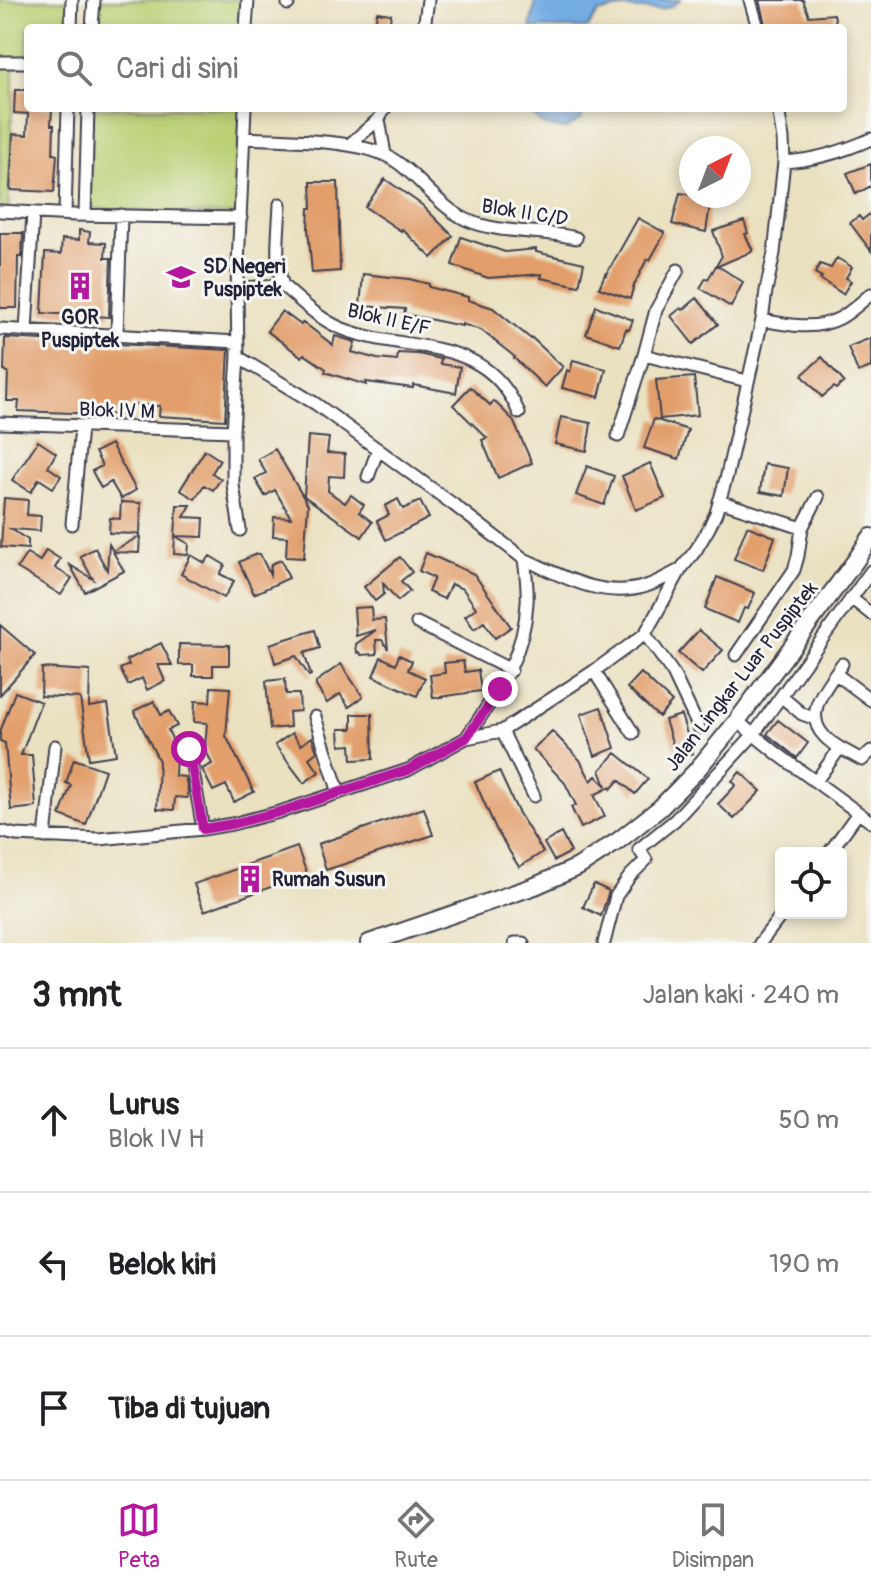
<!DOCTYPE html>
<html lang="id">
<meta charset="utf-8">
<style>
body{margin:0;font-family:Pangolin,sans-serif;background:#f2f2f2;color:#202124}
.controls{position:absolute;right:24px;bottom:24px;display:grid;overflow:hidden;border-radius:8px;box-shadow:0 4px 12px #0003}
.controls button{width:72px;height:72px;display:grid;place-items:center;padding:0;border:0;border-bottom:2px solid #e0e0e0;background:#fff;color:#202124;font:40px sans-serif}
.compass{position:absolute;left:679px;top:136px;width:72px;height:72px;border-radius:50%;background:#fff;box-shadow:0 4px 12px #0003;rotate:42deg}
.stop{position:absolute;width:24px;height:24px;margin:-18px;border:6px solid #b5179e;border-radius:50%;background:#fff}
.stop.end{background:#b5179e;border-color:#fff;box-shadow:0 2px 8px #0008}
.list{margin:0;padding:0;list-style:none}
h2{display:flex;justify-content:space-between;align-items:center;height:104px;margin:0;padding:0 32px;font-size:34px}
h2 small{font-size:26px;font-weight:400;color:#757577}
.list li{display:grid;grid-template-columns:52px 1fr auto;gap:24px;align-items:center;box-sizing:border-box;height:144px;padding:0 32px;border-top:2px solid #e0e0e0}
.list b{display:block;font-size:30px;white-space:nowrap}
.list p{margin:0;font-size:26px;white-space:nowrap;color:#757577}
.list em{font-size:26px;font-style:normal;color:#757577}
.icon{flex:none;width:44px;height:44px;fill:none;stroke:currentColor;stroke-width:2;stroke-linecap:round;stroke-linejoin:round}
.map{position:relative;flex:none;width:871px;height:943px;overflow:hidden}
.search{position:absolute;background:#fff;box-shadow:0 4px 12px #0003;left:24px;right:24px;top:24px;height:88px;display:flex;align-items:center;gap:20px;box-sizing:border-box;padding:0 28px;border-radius:8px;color:#757577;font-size:30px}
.sheet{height:536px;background:#fff}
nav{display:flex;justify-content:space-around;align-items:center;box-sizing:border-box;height:112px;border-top:2px solid #e0e0e0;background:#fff;font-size:22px;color:#757577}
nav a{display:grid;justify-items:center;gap:4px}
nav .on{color:#b5179e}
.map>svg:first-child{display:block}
.green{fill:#bbd074;stroke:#6e7958;stroke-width:2}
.water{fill:#72ace3;stroke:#4a678f;stroke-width:2}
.building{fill:#e29f6c}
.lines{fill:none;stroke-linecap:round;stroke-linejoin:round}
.minor-casing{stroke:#403f4f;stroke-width:15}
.primary-casing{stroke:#403f4f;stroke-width:20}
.minor{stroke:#fff;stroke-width:11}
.primary{stroke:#fff;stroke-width:16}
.route{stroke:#b5179e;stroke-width:10}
.labels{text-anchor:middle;stroke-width:6;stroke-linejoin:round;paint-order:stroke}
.street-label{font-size:20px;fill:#22223b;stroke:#f6f6f2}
.poi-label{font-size:20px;font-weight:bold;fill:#22223b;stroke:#f6f6f2;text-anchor:start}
</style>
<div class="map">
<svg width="871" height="943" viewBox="0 0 871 943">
<rect width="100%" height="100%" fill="#f6f6f2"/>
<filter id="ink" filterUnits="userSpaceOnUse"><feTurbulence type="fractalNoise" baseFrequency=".0125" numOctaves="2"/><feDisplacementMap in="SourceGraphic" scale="16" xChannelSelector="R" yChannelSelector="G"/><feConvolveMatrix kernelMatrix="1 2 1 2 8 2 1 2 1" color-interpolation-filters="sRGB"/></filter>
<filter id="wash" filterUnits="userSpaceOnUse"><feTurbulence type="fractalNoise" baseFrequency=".006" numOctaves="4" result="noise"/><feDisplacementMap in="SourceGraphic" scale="32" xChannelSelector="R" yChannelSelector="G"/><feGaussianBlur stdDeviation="1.8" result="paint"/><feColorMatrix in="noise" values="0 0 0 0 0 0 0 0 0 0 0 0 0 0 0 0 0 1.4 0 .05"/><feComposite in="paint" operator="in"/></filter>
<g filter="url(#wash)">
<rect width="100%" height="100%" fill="#eae1c1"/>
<path class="green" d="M0,0H69L68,28H28V62H14L8,212H0Z
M97,0H246L245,28H96Z
M93,108H241L236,215L89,208Z"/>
<path class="water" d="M536,0H680C664,15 644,8 624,8C616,8 607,11 598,13L588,28H530Z
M529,108H583L582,119L565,129L545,126L529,112Z"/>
<g id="blocks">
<path class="building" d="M759,0H803L809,16L834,14L837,28H766Z
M377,12L391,14L389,28H375Z
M15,90H28V111V108H52L51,125H54L53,154L57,155L54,192L10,190L13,134L27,135L28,114L14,113Z
M871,164V186L856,194L847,173Z
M385,179L422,205L453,236L432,258L402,229L401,231L365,207Z
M311,182H338L340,271L312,273L308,229L309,208H312Z
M680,193L711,198L706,232L672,224Z
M871,213V251L850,223L859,216L862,220Z
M638,218L665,233L650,260L647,259L634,285L630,299L599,288L605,274L606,275Z
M744,221L748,233L745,234L753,251L718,266L743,282L731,307L700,288L706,278L708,279L722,256L713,231Z
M79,230L90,232L89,242L106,243L105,258H111L109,317L42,313L45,253L61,254L62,239L79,240Z
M0,233H23L22,257H18L17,308H0Z
M461,237L505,252L536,249V252L584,263L579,286L541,278L542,274L488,278L452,265Z
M837,258L852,267L846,278L851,281L843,294L820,279L822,277L815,273L820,264L831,268Z
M363,274L409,279L429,284V287L468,297V300L493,308L531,339L532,338L563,367L545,387L514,358L515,357L481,330L462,324V326L404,314L405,309L360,306Z
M697,298L718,324L693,344L671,316L681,308L683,310Z
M596,306L633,320L629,330L626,329L620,346L586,334Z
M282,311L301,325L303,322L333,345L335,336L355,342L352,352L377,359L397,361L398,353L418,354L441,359L440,364L460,367L456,393L413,385V388L366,382V385L325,372L326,369L304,354L302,357L267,331Z
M5,338L229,350L225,420L159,416L160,406L130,404L129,415L18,411L19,401H7L8,372L4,371Z
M871,338V367L858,372L848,347Z
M822,357L844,382L836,389L834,387L822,397L802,375Z
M573,360L606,369L599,397L562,388L567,370L570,372Z
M694,377L698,415L660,419L656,380Z
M470,387L490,405L494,401L513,420L532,463L498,478L482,440L487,438L453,405Z
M561,417L591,423L587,451L555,444Z
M654,419L688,430L679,459L644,448Z
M308,436L329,438L327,453L345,454L344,477L329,476L328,491L345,503L351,495L364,505L359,512L372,522L362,537L304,496Z
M38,441L56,453L48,467L61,476L53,488L39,479L31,492L12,480Z
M111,444L136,490L121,499L111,482L101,488L92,471L102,466L95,452Z
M275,449L308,505L304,558L286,557L287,537L273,536L274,517L291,518L275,490L265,496L255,479L266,473L258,459Z
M205,450L220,460L212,473L221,479L213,490L204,485L195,499L180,490Z
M650,463L665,498L636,510L622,476Z
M764,464L788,468L784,496L760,492Z
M587,466L614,476L604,505L576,495Z
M4,498L28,500L27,515L41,516L40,531L11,529L28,540V549L1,547Z
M398,499L403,509L420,501L429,518L386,540L377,521L389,515L385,506Z
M121,502L141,503L140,534L109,533L110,518L120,519Z
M177,505H191L184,517L204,518L203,537L175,536Z
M747,526L775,537L763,570L734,559Z
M140,536L139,553L113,552L124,571L85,592L70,565L93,579L80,556L95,548L107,570L109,544L113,551Z
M175,536L189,544L188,555L174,554Z
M46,550L60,559L55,568L72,578L61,595L17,568L27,553L40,561Z
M426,553L474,574L511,627L495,638L484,622L474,629L465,616L476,608L463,589L451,584L444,599L428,592L434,578L419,571Z
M256,554H260L270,575L271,564L281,560L289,578L254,594L239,562Z
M191,555L205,563L210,556L225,565L220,574L234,581L224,598L181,574Z
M400,557L412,572L401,581L410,591L398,601L383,583L384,594L375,601L364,587Z
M717,577L755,593L748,609L744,608L738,623L705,609Z
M371,607L372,620L385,619L388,649L382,640H376L377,654L361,655L360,652L357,653L356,644L376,630L356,636L354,608Z
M0,625L35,655L0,695Z
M315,630L320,648L304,653L311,675L309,676L296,656L275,663L270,644Z
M699,630L723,650L702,673L678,653Z
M161,643L172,665H158L165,681L147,690L142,678L128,685L120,669L129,665L127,660Z
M179,644L229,645V665H213V676H193V665H179Z
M399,655L412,661L408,670L425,678L417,696L373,676L381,657L396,664Z
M463,661L465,672L478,670L481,691L433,698L430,675L445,673L444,663Z
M341,664L363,697L349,707L340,694L327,703L316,686V682Z
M42,668L90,671L89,707L108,704L116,755L89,759L80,698L41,696Z
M641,673L672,702L659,717L627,688Z
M285,679L286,694H299L300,711L289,712L290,727L270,729L266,681Z
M211,687L230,688L226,736L254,792L234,802L226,785L213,791L202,769L212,764L205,748L207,723L194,722L195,701L210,702Z
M15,692L41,702L21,755H32L36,807L11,810L5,743L0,741V732Z
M154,701L161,715L169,711L177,726L168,730L176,748L175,776L185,777L188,790L187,798L175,797L174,810L157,809L159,761L134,711Z
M601,707L615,748L595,756L581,714Z
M352,714H372L373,759L352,760L351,745L340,746L339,729H352Z
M681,715L693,753L677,758L665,720Z
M778,720L808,743L797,758L767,734Z
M552,731L580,760L591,781L596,776L606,786L600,770L616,753L648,779L635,794L619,780L611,789L610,787L594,795L605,816L581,828L571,807L576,805L565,783L533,749Z
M292,733L301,745L312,737L317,752L309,758L319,772L304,783L275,745Z
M74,759L105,770L86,825L60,815L71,785L66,783Z
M499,771L517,810L543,852L519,867L496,829L475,782Z
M740,772L761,791L734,819L718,804L736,785L732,781Z
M424,808L433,835L326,870L318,844Z
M561,833L571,852L554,861L544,843Z
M297,847L307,874L204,911L194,884Z
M594,884L609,891L601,916L583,907Z"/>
</g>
</g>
<g filter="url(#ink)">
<use href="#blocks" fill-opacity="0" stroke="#403f4f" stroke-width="2"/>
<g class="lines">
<defs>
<path id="minor" d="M288,0V4
M750,0L758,28
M71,28L72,0
M92,28L94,0
M246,28L248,0
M424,28L428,0
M0,62H28
M245,108L237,288L238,357L316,404L454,505L524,559C526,574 528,588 527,603C524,659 496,694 466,738
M379,119L385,155
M245,138C284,140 350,139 385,155C415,169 435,205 467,220C501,235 541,229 576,238
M349,145L379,119L385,108
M784,162C816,160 842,152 871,139
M280,204C279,231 274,260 283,286
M0,211L75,215L241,218
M65,214L68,108
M85,215L88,108
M237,288L283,286C302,302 320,320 343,329C408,354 486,333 519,413
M762,320C787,325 816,331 840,318C851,312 861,302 871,294
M0,329L238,342
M26,331L33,213
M117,334L121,215
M644,355L747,381
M238,357L233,431V485L240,530
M0,423L233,431
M618,436L644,355L656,310L678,270
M368,477L378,449
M719,501L802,528
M72,524L81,427
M524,559C562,576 603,600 646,586C657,583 669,575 680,570
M851,598L871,614
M417,623L511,670
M645,634L673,673L699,728
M736,655L794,570L798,556L802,528L818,497
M594,671L633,733
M836,674L871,700
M782,697L802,714L816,719
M315,717L339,793
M737,721L779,755L871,822
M502,731L534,796
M840,748C835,745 829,741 825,737C801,713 828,685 842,664
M189,749L203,829
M816,781L840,748L862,760L871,751
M0,831L16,835L99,839L203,829L232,824L283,811L408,770L466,738L502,731L594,671L645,634L681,569L696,550L709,528L716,513L727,475L762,320L766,291L774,253L784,162L783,139L778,108
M45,837L55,746
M829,853L858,813
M515,943H523
M604,943L616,896L630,876L646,860L639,849L675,820L754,734L871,571
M760,943L783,913"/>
<path id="primary" d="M369,943L535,886L578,867L618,841L660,808L696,771L737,721L856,560L871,537"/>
</defs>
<use href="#minor" class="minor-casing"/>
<use href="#primary" class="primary-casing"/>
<use href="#minor" class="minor"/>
<use href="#primary" class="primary"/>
</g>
</g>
<g class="lines" filter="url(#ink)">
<path class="route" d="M189,749L203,829L232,824L283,811L408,770L466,738L500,689"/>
</g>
<defs>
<symbol id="school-bare" viewBox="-9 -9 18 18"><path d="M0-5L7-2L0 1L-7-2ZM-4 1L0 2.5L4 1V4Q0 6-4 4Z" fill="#b5179e" stroke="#f6f6f2" stroke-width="2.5" paint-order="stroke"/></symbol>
<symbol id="building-bare" viewBox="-9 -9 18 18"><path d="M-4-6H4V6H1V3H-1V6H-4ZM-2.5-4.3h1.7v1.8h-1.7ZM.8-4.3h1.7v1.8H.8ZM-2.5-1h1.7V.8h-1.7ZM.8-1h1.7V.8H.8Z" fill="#b5179e" stroke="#f6f6f2" stroke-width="2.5" paint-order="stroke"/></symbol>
</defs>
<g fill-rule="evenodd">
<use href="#school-bare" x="161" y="257" width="40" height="40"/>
<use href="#building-bare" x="60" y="266" width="40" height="40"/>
<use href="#building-bare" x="230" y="859" width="40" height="40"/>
</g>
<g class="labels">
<g class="street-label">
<text transform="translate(525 212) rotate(9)" y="7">Blok II C/D</text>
<text transform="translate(389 319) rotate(13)" y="7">Blok II E/F</text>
<text transform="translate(117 410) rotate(2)" y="7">Blok IV M</text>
<text transform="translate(741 676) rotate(-52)" y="7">Jalan Lingkar Luar Puspiptek</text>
</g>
<g class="poi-label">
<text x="203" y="273">SD Negeri<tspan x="203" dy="23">Puspiptek</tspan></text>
<text x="80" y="324" text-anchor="middle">GOR<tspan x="80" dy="23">Puspiptek</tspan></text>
<text x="272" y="886">Rumah Susun</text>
</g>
</g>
</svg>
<div class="controls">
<button><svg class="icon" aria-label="locate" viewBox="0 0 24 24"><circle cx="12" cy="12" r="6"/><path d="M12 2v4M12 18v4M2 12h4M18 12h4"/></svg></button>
</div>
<svg class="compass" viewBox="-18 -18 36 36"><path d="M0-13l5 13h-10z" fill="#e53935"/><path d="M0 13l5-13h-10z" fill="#757577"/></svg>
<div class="stop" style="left:189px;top:749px"></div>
<div class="stop end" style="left:500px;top:689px"></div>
<div class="search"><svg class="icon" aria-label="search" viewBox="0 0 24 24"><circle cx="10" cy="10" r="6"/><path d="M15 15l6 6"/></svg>Cari di sini</div>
</div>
<section class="sheet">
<h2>3 mnt<small>Jalan kaki · 240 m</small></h2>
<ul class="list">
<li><svg class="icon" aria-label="ahead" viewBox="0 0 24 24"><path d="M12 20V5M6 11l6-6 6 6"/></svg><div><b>Lurus</b><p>Blok IV H</p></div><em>50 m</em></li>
<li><svg class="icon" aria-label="left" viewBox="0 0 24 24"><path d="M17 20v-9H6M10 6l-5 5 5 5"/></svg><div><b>Belok kiri</b></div><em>190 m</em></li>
<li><svg class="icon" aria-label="arrive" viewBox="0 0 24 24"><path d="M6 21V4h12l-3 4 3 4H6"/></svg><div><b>Tiba di tujuan</b></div></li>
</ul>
</section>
<nav>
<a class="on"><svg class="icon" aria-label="map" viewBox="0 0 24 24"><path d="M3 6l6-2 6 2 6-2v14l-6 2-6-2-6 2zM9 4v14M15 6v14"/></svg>Peta</a>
<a><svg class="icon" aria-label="directions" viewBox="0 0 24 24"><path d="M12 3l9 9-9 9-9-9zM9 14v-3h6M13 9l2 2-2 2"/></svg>Rute</a>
<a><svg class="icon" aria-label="saved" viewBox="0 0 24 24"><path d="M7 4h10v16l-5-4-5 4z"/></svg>Disimpan</a>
</nav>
